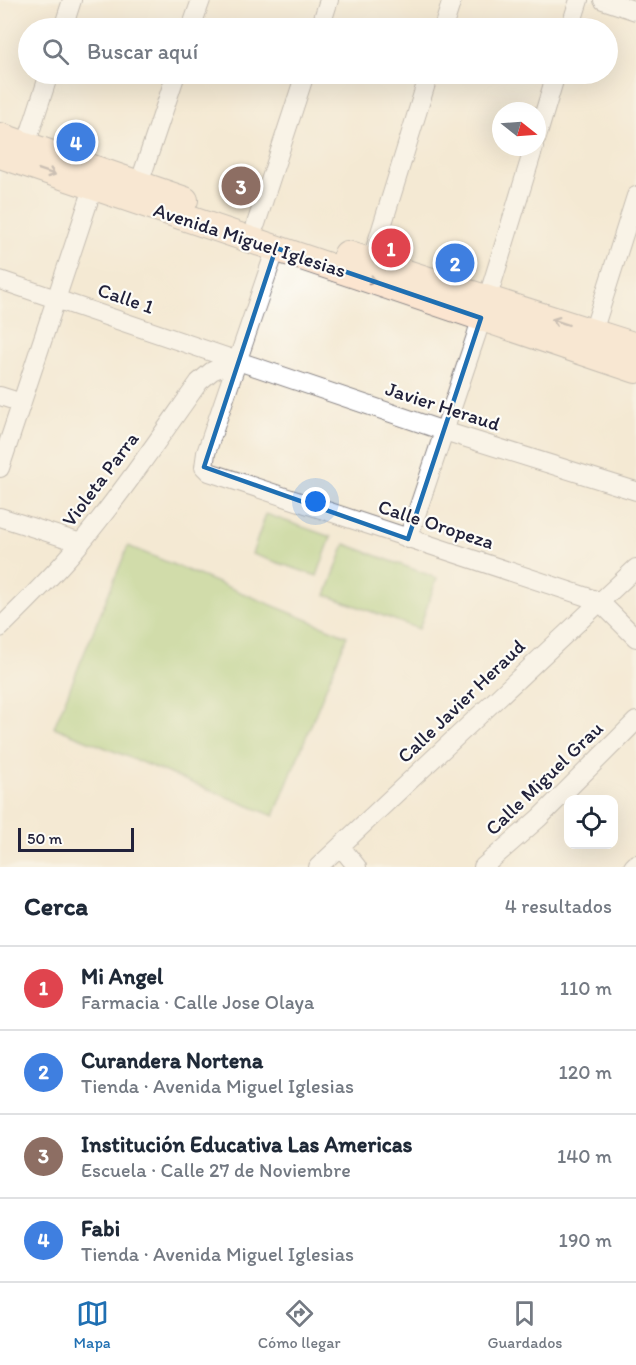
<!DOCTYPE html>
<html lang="es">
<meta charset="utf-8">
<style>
body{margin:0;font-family:Itim,sans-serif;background:#f6f6f7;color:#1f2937}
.controls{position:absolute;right:18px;bottom:18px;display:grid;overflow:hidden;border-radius:12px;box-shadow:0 6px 24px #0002}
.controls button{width:54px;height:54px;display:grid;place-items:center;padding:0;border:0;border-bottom:2px solid #e0e1e3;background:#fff;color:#1f2937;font:30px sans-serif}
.compass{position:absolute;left:492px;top:102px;width:54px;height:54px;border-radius:50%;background:#fff;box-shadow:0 6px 24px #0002;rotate:107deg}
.scale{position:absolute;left:18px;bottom:15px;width:116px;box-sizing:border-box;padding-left:6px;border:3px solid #22223b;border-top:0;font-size:16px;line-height:21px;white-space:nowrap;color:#22223b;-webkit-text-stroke:4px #fdfcf7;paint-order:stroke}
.you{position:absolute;left:316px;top:502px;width:21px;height:21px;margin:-15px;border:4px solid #fff;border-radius:50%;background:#1a73e8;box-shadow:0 0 0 9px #1a73e833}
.badge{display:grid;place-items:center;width:39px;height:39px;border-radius:50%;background:#1f6fb2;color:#fff;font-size:20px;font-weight:700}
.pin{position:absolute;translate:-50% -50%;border:3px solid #fff;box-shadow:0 2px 6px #0006}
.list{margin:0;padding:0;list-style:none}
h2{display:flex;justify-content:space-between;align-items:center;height:78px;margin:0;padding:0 24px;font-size:26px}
h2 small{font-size:20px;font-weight:400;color:#747a83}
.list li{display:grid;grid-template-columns:39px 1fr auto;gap:18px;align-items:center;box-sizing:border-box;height:84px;padding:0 24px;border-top:2px solid #e0e1e3}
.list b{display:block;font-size:22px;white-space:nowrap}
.list p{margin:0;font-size:20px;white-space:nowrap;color:#747a83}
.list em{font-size:20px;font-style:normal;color:#747a83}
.icon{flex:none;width:33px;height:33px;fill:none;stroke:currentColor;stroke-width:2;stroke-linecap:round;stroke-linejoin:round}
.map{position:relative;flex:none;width:636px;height:867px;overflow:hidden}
.search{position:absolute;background:#fff;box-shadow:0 6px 24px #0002;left:18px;right:18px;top:18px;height:66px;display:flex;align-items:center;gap:15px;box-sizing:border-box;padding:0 21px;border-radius:33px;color:#747a83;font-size:22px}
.sheet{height:414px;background:#fff}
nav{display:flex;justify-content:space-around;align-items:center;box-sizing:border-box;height:84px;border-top:2px solid #e0e1e3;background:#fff;font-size:16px;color:#747a83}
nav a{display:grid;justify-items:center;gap:3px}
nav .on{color:#1f6fb2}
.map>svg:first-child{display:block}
.green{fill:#a6cd78;stroke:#64785a;stroke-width:1.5}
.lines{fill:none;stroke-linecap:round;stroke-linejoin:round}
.minor-casing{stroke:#8b8687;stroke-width:20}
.secondary-casing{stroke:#8b8687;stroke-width:28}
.minor{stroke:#fff;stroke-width:18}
.secondary{stroke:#fce5d0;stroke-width:26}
.oneway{stroke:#9a8d8d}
.marked{fill:none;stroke:#1f6fb2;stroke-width:4.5;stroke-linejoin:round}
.labels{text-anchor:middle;stroke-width:4.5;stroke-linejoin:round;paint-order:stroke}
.street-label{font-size:20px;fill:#22223b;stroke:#fdfcf7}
</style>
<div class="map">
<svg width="636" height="867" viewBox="0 0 636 867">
<rect width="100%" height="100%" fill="#fdfcf7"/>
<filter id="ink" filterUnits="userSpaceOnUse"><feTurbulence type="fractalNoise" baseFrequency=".0167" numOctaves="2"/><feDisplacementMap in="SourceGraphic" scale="12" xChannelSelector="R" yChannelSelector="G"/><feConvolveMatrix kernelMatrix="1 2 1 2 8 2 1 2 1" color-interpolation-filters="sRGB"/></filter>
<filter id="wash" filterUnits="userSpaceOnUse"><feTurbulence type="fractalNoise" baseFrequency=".008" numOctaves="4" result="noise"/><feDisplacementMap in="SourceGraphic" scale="24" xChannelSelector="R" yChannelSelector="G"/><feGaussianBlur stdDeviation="1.35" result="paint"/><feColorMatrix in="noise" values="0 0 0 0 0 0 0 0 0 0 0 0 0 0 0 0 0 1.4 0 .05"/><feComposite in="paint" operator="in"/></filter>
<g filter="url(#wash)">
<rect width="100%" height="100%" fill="#f4e9d3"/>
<path class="green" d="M266,514L331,537L317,576L252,554Z
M345,544L437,578L419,629L326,595Z
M128,546L347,636L274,816L54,727Z"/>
</g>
<g filter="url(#ink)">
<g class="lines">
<defs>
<path id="minor" d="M603,0L636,11
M63,28L72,0
M191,28L201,0
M320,28L329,0
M443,28L452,0
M570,28L579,0
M537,137L556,74
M26,145L49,74
M139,184L176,74
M256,224L305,74
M276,248L206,453L204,467L209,472L599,601L636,638
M371,262L429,74
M0,280L444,431L636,491
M593,332L636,196
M0,396L22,403
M0,468L93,188
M0,517L81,543
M408,539L476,336L534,147
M0,628C27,601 55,574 79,545C122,493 160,437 199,382L212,371L237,361
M341,847L357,867
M318,867L636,568
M483,867L539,818L636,721
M633,867L636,864"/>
<path id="secondary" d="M0,136L185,200
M0,155L636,370
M347,254L636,346"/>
</defs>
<use href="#minor" class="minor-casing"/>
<use href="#secondary" class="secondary-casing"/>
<use href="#minor" class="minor"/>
<use href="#secondary" class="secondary"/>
</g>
<defs><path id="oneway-shaft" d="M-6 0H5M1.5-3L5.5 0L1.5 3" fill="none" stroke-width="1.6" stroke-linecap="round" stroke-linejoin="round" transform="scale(1.5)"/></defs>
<g class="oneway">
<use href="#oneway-shaft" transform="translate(47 172) rotate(19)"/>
<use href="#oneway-shaft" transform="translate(368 279) rotate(19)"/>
<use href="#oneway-shaft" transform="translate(560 322) rotate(-162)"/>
</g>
</g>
<path d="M0 0H636V867H0ZM276,248L481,318L408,539L204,467Z" fill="#f4e9d3" fill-opacity=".55" fill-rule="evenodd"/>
<path class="marked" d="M276,248L481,318L408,539L204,467Z"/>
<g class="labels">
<g class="street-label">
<text transform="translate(250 240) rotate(18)" y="7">Avenida Miguel Iglesias</text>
<text transform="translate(126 298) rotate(19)" y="7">Calle 1</text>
<text transform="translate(443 406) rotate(18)" y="7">Javier Heraud</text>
<text transform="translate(100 479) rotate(-53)" y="7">Violeta Parra</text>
<text transform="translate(436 524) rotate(18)" y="7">Calle Oropeza</text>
<text transform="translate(461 701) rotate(-44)" y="7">Calle Javier Heraud</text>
<text transform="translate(544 778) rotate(-44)" y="7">Calle Miguel Grau</text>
</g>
</g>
</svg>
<div class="controls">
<button><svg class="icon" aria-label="locate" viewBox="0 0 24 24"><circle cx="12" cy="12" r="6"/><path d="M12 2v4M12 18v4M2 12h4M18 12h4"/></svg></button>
</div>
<svg class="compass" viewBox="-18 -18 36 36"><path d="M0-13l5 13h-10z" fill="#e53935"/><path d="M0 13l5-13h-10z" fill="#747a83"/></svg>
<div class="scale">50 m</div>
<div class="you"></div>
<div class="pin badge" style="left:391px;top:248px;background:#e0444e">1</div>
<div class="pin badge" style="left:455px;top:263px;background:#3f7fe0">2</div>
<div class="pin badge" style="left:241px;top:186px;background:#8d6e63">3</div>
<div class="pin badge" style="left:76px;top:142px;background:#3f7fe0">4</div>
<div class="search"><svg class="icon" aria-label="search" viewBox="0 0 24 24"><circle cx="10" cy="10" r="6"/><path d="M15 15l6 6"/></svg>Buscar aquí</div>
</div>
<section class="sheet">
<h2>Cerca<small>4 resultados</small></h2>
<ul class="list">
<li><span class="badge" style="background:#e0444e">1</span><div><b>Mi Angel</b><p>Farmacia · Calle Jose Olaya</p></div><em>110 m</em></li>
<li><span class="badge" style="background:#3f7fe0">2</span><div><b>Curandera Nortena</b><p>Tienda · Avenida Miguel Iglesias</p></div><em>120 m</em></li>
<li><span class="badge" style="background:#8d6e63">3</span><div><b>Institución Educativa Las Americas</b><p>Escuela · Calle 27 de Noviembre</p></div><em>140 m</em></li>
<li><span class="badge" style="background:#3f7fe0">4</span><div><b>Fabi</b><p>Tienda · Avenida Miguel Iglesias</p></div><em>190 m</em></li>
</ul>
</section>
<nav>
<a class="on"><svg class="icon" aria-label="map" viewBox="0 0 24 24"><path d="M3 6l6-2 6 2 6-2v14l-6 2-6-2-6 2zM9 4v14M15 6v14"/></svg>Mapa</a>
<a><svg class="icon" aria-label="directions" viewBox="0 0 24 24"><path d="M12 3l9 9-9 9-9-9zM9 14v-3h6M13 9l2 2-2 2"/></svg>Cómo llegar</a>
<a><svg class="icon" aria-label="saved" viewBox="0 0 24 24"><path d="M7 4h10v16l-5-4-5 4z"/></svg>Guardados</a>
</nav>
